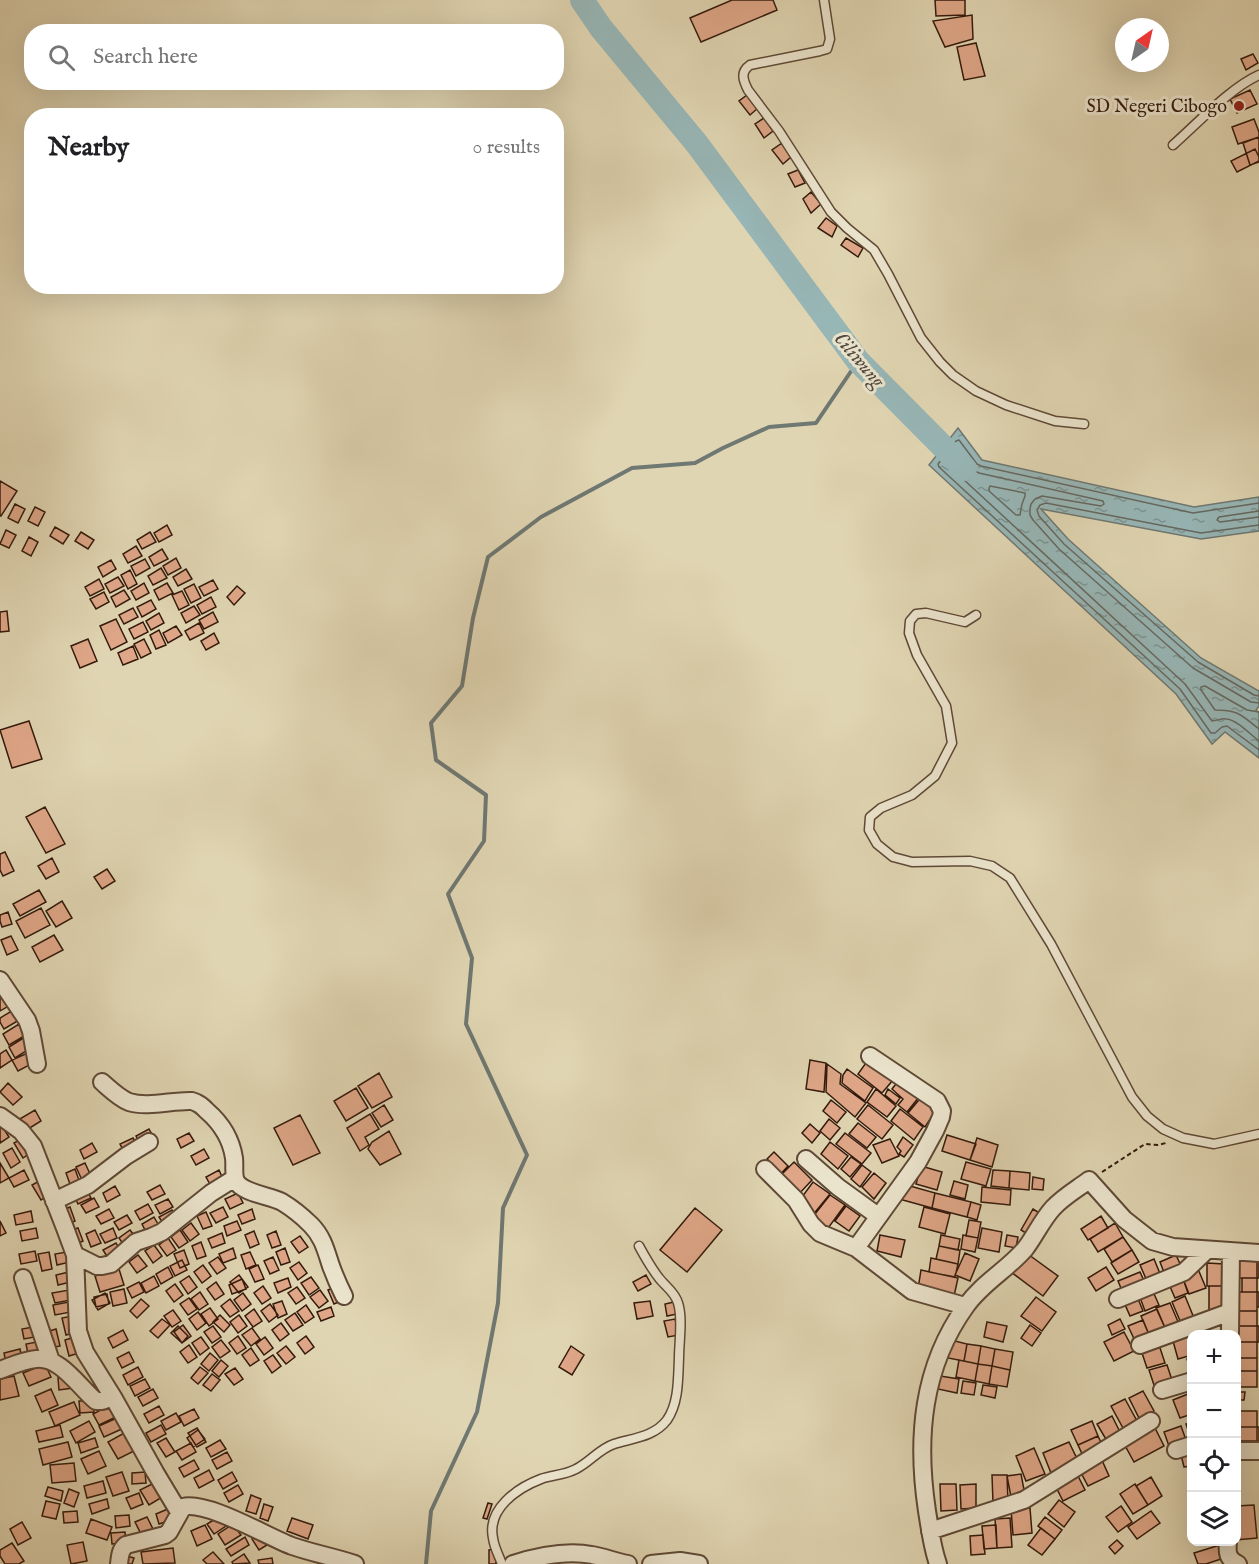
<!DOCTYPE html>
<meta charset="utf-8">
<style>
body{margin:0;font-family:"IM FELL English",serif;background:#f6f6f6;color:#202124}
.controls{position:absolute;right:18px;bottom:18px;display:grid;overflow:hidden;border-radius:12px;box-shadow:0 6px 24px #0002}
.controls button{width:54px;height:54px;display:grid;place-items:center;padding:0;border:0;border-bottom:2px solid #e0e0e0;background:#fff;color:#202124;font:30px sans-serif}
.compass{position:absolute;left:1115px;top:18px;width:54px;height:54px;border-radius:50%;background:#fff;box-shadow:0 6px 24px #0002;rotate:34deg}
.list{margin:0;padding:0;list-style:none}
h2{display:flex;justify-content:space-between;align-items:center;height:78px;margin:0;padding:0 24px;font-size:26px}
h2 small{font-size:20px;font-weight:400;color:#757577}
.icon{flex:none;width:33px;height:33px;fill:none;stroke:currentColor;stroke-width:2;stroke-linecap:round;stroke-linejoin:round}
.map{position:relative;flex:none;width:1259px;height:1564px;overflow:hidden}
.search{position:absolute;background:#fff;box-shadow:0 6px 24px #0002;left:24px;top:24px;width:540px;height:66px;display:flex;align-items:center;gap:15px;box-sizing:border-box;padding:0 21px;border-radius:24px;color:#757577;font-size:22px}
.panel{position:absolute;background:#fff;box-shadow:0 6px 24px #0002;left:24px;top:108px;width:540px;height:186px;border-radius:24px}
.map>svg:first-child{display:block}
.water{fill:url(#water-ripples);stroke:#6f7872;stroke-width:1.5}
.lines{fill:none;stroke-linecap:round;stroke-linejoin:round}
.shore{stroke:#666861;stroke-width:1.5}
.stream{stroke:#6f7872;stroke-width:4}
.river{stroke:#97b6b6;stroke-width:24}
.building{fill:#dfa788;stroke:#341a0c;stroke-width:1.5}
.lane-casing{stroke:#5f4936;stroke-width:11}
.street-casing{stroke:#5f4936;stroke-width:20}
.path{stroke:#341a0c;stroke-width:2;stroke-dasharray:4.5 3;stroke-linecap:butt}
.lane{stroke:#ebe4cd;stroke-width:8}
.street{stroke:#ebe4cd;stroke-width:16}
.poi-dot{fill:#8f2418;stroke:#ebe4cd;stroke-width:2}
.labels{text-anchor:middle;stroke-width:6;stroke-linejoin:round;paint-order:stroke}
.poi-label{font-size:18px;fill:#341a0c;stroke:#ebe4cd;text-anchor:end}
.water-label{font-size:20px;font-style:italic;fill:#52493f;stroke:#ebe4cd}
</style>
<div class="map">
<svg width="1259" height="1564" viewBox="0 0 1259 1564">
<defs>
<pattern id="water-ripples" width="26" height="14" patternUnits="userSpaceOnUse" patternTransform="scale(1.5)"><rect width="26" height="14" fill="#97b6b6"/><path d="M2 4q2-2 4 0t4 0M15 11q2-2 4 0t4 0" fill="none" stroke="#7c9392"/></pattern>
</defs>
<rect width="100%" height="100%" fill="#e0d5b2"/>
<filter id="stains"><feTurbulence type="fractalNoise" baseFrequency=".00333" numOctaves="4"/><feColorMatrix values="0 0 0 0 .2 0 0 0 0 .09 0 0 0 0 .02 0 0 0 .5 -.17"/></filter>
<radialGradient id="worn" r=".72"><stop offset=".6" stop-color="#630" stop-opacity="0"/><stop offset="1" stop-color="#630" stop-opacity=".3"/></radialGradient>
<path class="water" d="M958,428L982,460L1194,507L1259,497V531L1201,539L1041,509L1068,539L1201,658L1259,691V706L1256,710L1259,713V758L1225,732L1212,744L1176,694L929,465Z"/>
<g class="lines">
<path class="shore" d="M990,486L1025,493V496L1022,504L1020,515H1016L989,491V488Z
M1259,503L1193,513L981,466L977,464L959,440L956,441L938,464L939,467L1180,689L1211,733H1215L1222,727L1227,726L1259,750
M1259,511L1219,517L1217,520L1220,522L1259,517
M1259,525L1201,533L1046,503L1040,505L1037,510L1039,516L1064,544L1198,662L1254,695L1259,696
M1259,703L1251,702L1193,668L1059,549L1033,520L1030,515V509L1031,504L1035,499L1042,496L1101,506L1104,504L1103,501L979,473L973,470L960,453H956L949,462V466L1185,684L1212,721C1217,721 1221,718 1226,719C1236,719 1251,735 1259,741
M1259,712L1247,710L1205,686L1201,687V690L1215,710C1239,710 1241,715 1259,729"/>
<path class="stream" d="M426,1564L431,1511L477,1412L498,1303L503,1208L527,1155L466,1024L472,958L448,894L484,841L486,795L436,760L431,723L462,686L473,618L488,557L541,517L632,468L695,463L723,448L769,427L816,423L858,361"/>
<path class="river" d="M582,0L601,28L697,144L858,361L965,469"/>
</g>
<path class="building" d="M732,0H773L777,10L701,42L690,18Z
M935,0H965V15L936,16Z
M972,15L973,39L945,47L933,21Z
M976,43L985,76L964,80L957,47Z
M1253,54L1258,63L1246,70L1241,59Z
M1250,90L1257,104L1237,113L1230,99Z
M747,95L758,108L750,115L739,101Z
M764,118L773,131L764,138L755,124Z
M1254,119L1259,132V137L1238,144L1232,127Z
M1259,137V162L1250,165L1243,143Z
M782,143L791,157L783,164L772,150Z
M1255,149L1259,157V161L1237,172L1231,161Z
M798,170L805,183L795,187L788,174Z
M811,192L821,204L811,213L803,199Z
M826,218L837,226L832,237L818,228Z
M846,238L863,248L858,257L841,245Z
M0,481L17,491L1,516H0Z
M15,504L25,509L18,523L8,518Z
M35,507L45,512L38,526L28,521Z
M167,525L172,535L159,542L154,533Z
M55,527L69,535L63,544L50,536Z
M6,530L16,535L9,548L0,544Z
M81,532L94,540L88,549L75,541Z
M150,532L156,542L142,549L137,540Z
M29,537L38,542L31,556L22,551Z
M136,546L142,556L128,563L123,554Z
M162,549L168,559L154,566L149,557Z
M176,558L181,568L168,575L163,566Z
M145,559L150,568L136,576L131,566Z
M111,560L116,569L103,577L98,567Z
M161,568L167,578L153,585L148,576Z
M186,569L192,579L178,586L173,577Z
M130,570L137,584L128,589L121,575Z
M118,577L124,586L110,593L105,584Z
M99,579L104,589L90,596L85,587Z
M213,580L218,589L204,596L199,587Z
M144,583L149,593L136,600L131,591Z
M167,583L173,593L159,600L154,590Z
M194,584L201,598L191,603L184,589Z
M237,586L245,593L234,605L227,597Z
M124,590L130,599L116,607L111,597Z
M182,591L189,605L179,610L172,595Z
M104,592L109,602L96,609L90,599Z
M211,597L216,607L202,614L197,605Z
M151,600L156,609L142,617L137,607Z
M194,606L200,615L186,623L181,613Z
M133,608L138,617L124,624L119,615Z
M7,611L9,631L0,632V612Z
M213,612L218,622L204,629L199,620Z
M159,613L164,623L151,630L146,621Z
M116,619L127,642L111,650L100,626Z
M143,622L148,632L134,639L129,629Z
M199,623L204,633L190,640L185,631Z
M176,626L182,635L168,643L163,633Z
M159,630L166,645L156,649L150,635Z
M214,633L219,643L206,650L201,641Z
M88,639L97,661L80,668L71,646Z
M144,639L151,653L141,658L134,644Z
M133,646L138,659L123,665L118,653Z
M29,721L42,759L12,768L0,730Z
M45,807L65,844L46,853L26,817Z
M5,852L14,871L3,876L0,870V854Z
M52,858L59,872L46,879L38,866Z
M107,869L115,881L102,889L94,877Z
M39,890L46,902L20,916L13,904Z
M62,901L72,918L56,927L46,911Z
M41,908L50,925L25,938L16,921Z
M8,912L12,924L2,927L0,921V915Z
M54,935L63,950L40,962L32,947Z
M11,936L18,950L7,955L1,940Z
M7,992L14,1003L0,1011V997Z
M15,1009L21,1019L4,1029L0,1022V1018Z
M19,1024L26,1035L9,1045L3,1034Z
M25,1037L31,1048L15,1058L9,1047Z
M6,1050L12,1060L0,1068V1054Z
M30,1052L35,1062L18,1071L12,1060Z
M810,1060L826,1063L824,1092L806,1089Z
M868,1060L893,1080L882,1093L858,1074Z
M827,1064L841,1074L840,1084L866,1103L855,1117L826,1092Z
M847,1069L873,1088L865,1101L842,1083L843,1075Z
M379,1073L392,1097L372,1108L358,1086Z
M899,1080L919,1097L907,1112L898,1105L903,1099L892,1089Z
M8,1083L22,1097L13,1105L0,1092Z
M356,1088L368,1108L346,1121L334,1101Z
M876,1089L896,1106L887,1117L867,1102Z
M888,1089L900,1098L896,1104L885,1095Z
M923,1095L938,1107L925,1127L908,1113Z
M831,1100L846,1112L837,1123L823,1111Z
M384,1105L393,1120L381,1127L372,1113Z
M868,1105L893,1125L882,1139L857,1119Z
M900,1109L923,1127L914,1140L891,1121Z
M35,1110L41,1121L25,1131L18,1120Z
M370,1114L379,1129L365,1137L369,1145L360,1151L347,1128Z
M300,1115L320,1153L293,1165L274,1128Z
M829,1119L840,1128L830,1140L820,1131Z
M0,1123L9,1137L0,1143Z
M858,1123L876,1137L867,1148L849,1134Z
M810,1124L820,1133L812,1143L802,1133Z
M149,1129L154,1138L141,1145L136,1136Z
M389,1131L401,1154L380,1165L368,1149L372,1142Z
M189,1133L194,1141L181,1148L177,1139Z
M845,1133L871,1153L862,1164L836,1144Z
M947,1135L976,1144L970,1160L942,1151Z
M903,1137L913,1145L904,1157L899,1154L901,1151L897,1147Z
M23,1138L32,1152L23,1158L14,1143Z
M133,1138L138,1146L125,1153L120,1144Z
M977,1138L998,1145L992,1167L970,1160Z
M890,1139L899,1156L882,1163L873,1145Z
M830,1142L848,1156L838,1169L821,1154Z
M92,1143L97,1152L84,1159L80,1150Z
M12,1148L20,1162L11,1168L3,1153Z
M204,1149L209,1158L196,1165L191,1156Z
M774,1152L788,1166L777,1178L765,1165L769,1161L767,1159Z
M851,1157L861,1164L850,1177L841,1169Z
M794,1162L812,1180L798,1195L779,1177Z
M966,1162L991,1169L986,1186L961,1179Z
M0,1163L9,1178L0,1183Z
M85,1163L91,1176L82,1180L76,1167Z
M862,1165L871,1172L860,1187L851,1179Z
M921,1166L942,1172L937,1190L916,1184Z
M75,1169L80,1183L71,1187L66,1173Z
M24,1170L29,1180L14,1187L9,1178Z
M219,1170L223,1179L211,1186L206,1177Z
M993,1170L1010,1171L1009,1188L991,1186Z
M1010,1171L1030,1173L1029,1190L1009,1188Z
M874,1173L886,1183L874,1199L862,1187Z
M1033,1177L1044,1179L1043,1190L1032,1189Z
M41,1180L50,1194L41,1200L32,1185Z
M954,1181L968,1185L965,1199L950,1195Z
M813,1182L830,1194L812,1216L802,1197Z
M903,1184L935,1193L932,1208L899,1199Z
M160,1185L165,1194L152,1200L147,1192Z
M115,1186L120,1195L107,1202L103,1193Z
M982,1187L1011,1190L1010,1205L981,1202Z
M86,1189L91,1198L78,1204L74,1196Z
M238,1193L243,1203L230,1209L225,1199Z
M935,1193L971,1202L967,1217L932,1208Z
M830,1195L845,1205L826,1231L811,1219Z
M94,1198L99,1207L86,1213L81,1205Z
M168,1199L173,1207L160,1214L155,1205Z
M971,1202L981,1205L977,1220L967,1217Z
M148,1204L153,1213L140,1220L135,1211Z
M846,1206L860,1216L849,1231L835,1221Z
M70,1207L75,1221L66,1225L60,1211Z
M223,1207L228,1217L216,1223L210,1213Z
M924,1207L950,1214L945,1234L919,1227Z
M695,1208L722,1230L687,1272L660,1250Z
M109,1209L114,1218L101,1224L96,1216Z
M252,1209L255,1219L242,1224L238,1215Z
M1033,1209L1044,1216L1032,1237L1021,1230Z
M172,1210L177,1219L164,1225L159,1217Z
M31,1211L33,1222L16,1225L14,1215Z
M206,1212L212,1226L203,1229L197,1216Z
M127,1215L132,1223L119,1230L114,1222Z
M1101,1216L1108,1228L1088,1240L1081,1229Z
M154,1217L159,1226L146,1232L142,1224Z
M969,1220L981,1222L978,1238L966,1236Z
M0,1221L6,1233L0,1236Z
M237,1221L241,1230L227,1236L224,1226Z
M191,1223L199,1234L190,1241L182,1230Z
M1115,1223L1123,1237L1098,1252L1090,1239Z
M36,1228L38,1238L22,1241L20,1231Z
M78,1228L83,1241L74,1245L68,1231Z
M113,1228L117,1238L105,1243L100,1234Z
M982,1228L1002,1232L999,1252L978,1248Z
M95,1230L101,1243L91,1247L86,1234Z
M130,1230L137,1239L125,1247L119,1238Z
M180,1230L188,1242L179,1248L171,1237Z
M254,1231L259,1244L250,1248L245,1235Z
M276,1231L281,1245L272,1248L267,1235Z
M222,1233L225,1243L212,1248L208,1239Z
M880,1235L905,1240L901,1257L877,1251Z
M941,1235L960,1239L958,1250L939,1246Z
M963,1235L978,1238L975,1252L961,1249Z
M1007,1235L1018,1237L1016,1248L1005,1246Z
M300,1236L308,1247L299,1253L291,1242Z
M1123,1237L1132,1250L1112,1262L1104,1249Z
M168,1238L176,1250L167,1256L159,1245Z
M201,1242L206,1256L197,1259L192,1246Z
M116,1243L121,1252L108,1258L103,1250Z
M154,1245L162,1256L153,1263L145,1251Z
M939,1246L960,1250L958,1264L936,1259Z
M233,1248L236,1258L223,1263L219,1254Z
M285,1248L290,1262L281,1265L276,1252Z
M184,1250L189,1264L180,1268L174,1254Z
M1132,1250L1139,1262L1118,1274L1111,1263Z
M35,1251L37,1261L21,1264L19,1254Z
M72,1251L74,1261L57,1265L55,1254Z
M49,1252L52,1269L42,1271L38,1254Z
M250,1252L256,1265L246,1269L241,1255Z
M1025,1252L1058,1276L1043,1296L1011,1272Z
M965,1253L979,1259L970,1281L955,1275Z
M138,1255L147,1266L137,1273L129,1262Z
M1176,1255L1182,1268L1165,1275L1160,1262Z
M218,1257L226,1268L217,1274L209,1263Z
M273,1257L279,1270L270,1274L264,1261Z
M931,1258L958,1264L955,1277L929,1272Z
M1154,1259L1161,1276L1147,1281L1140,1265Z
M182,1260L187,1270L175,1276L170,1266Z
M1234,1261H1257V1278H1234Z
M1257,1261L1259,1262V1278H1257Z
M299,1262L307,1273L298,1280L290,1268Z
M1207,1263L1224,1264V1286H1207Z
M203,1265L211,1276L202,1283L194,1272Z
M258,1265L264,1279L255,1282L249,1269Z
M168,1267L173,1277L161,1284L156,1274Z
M1106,1267L1114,1280L1096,1291L1088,1278Z
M119,1269L124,1285L100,1292L95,1276Z
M1198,1269L1206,1288L1189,1294L1182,1276Z
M921,1270L958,1278L954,1296L918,1289Z
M73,1271L75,1281L58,1285L56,1275Z
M1140,1272L1145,1283L1123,1293L1118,1281Z
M239,1275L248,1287L239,1293L230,1282Z
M646,1275L651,1284L638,1291L633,1282Z
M154,1276L159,1286L146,1293L141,1283Z
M189,1276L197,1287L188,1294L180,1282Z
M1182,1276L1188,1293L1175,1298L1168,1282Z
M311,1277L319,1288L309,1295L301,1283Z
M288,1278L291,1287L278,1293L274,1283Z
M1242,1278H1257V1292H1242Z
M242,1279L246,1289L232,1294L229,1285Z
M139,1282L144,1292L132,1298L127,1288Z
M216,1282L224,1294L215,1300L207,1289Z
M175,1284L183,1295L174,1302L166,1291Z
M263,1286L271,1298L262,1304L254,1293Z
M338,1286L343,1300L334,1304L328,1290Z
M1209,1286H1224L1223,1310H1209Z
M297,1287L305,1298L296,1304L288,1293Z
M1151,1287L1159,1305L1145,1311L1138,1292Z
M124,1289L127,1303L113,1306L110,1292Z
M69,1290L71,1300L55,1303L52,1293Z
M320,1290L328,1301L319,1308L310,1297Z
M200,1292L208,1304L199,1310L191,1299Z
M1237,1292H1257V1311H1237Z
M1257,1292H1259V1307H1257Z
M105,1293L110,1303L98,1310L92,1300Z
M243,1293L251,1304L242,1311L234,1300Z
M107,1294L109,1304L96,1307L94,1297Z
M1136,1294L1143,1311L1130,1316L1123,1300Z
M1185,1296L1194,1318L1181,1323L1172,1302Z
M1036,1297L1056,1312L1042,1331L1021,1316Z
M189,1298L197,1309L188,1315L180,1304Z
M141,1299L149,1306L137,1318L130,1311Z
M230,1299L239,1311L230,1317L221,1306Z
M282,1301L287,1314L278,1318L273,1304Z
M650,1301L653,1316L637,1319L634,1303Z
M69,1302L71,1312L55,1315L53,1305Z
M674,1302L677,1314L667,1316L665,1304Z
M1170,1303L1179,1324L1166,1330L1156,1308Z
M270,1304L278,1315L269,1322L261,1311Z
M306,1305L314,1317L305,1323L297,1312Z
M331,1307L334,1316L321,1321L317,1312Z
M210,1308L218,1319L209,1326L201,1314Z
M254,1309L262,1321L253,1327L245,1316Z
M1157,1309L1166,1330L1150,1337L1141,1316Z
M173,1310L181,1321L172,1327L164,1316Z
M1233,1311H1257V1326H1233Z
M198,1312L206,1323L197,1330L189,1319Z
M295,1313L303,1325L293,1331L285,1320Z
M220,1315L230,1325L224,1332L213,1322Z
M239,1315L247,1326L238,1333L230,1322Z
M72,1316L77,1332L66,1335L62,1318Z
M162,1319L170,1325L158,1338L150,1331Z
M675,1319L679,1335L668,1337L664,1321Z
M1120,1319L1125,1329L1112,1335L1108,1325Z
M1143,1320L1150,1337L1136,1343L1128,1326Z
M987,1322L1007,1326L1003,1342L984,1337Z
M281,1323L289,1334L280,1341L272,1330Z
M183,1325L191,1336L182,1343L174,1332Z
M1030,1325L1041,1333L1032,1346L1021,1338Z
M38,1326L40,1336L24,1339L22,1329Z
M178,1326L188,1336L182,1343L171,1333Z
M213,1326L221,1337L212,1343L204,1332Z
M1235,1326H1257V1342H1236Z
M1257,1326H1259V1342H1257Z
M252,1328L260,1339L251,1346L242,1335Z
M56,1329L60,1346L50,1348L46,1332Z
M123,1330L128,1340L113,1348L108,1338Z
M1124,1332L1134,1351L1114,1361L1104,1342Z
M238,1336L246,1348L237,1354L229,1343Z
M306,1336L314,1347L305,1354L297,1343Z
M1189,1336L1192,1345V1355L1178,1359L1173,1341Z
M75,1337L79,1353L69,1356L65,1340Z
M201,1337L209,1348L200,1355L192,1343Z
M265,1337L273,1348L264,1355L256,1344Z
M221,1340L230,1351L220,1358L212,1347Z
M951,1340L967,1344L964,1361L948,1358Z
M42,1341L45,1351L28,1354L26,1344Z
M1237,1342H1257V1358H1237Z
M967,1344L981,1346L978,1364L964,1361Z
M189,1345L197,1357L188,1363L180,1352Z
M1159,1345L1165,1363L1147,1368L1141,1350Z
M286,1346L295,1357L286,1364L277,1353Z
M571,1346L584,1355L572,1375L559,1367Z
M981,1346L995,1349L992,1366L978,1364Z
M251,1348L259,1360L250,1366L242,1355Z
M20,1349L22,1359L6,1363L4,1353Z
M995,1349L1013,1352L1010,1370L992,1366Z
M129,1352L134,1362L122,1368L117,1358Z
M210,1353L218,1360L209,1371L201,1364Z
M273,1355L281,1366L272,1373L264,1361Z
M1192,1358V1374L1187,1359Z
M1236,1358H1257V1371H1236Z
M221,1360L228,1366L219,1377L212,1371Z
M959,1360L978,1364L975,1381L956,1377Z
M45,1364L51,1377L29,1386L23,1373Z
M978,1364L992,1366L989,1384L975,1381Z
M1167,1365L1173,1383L1155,1388L1149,1370Z
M992,1366L1010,1370L1007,1387L989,1384Z
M138,1367L143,1377L128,1385L123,1375Z
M200,1367L208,1373L198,1384L191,1378Z
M235,1368L243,1379L234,1385L225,1374Z
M1236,1371H1257V1387H1236Z
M212,1374L220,1380L211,1391L203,1385Z
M14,1376L19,1396L0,1400V1379Z
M940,1376L959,1379L957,1393L938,1389Z
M72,1377L73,1388L59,1390L58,1378Z
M145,1379L150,1388L135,1396L130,1386Z
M963,1381L976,1383L974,1395L961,1393Z
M983,1385L997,1387L995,1398L981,1395Z
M51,1389L58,1405L42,1412L35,1396Z
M153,1389L158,1398L143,1406L138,1397Z
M1143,1391L1154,1411L1139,1418L1129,1398Z
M1236,1392H1245L1244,1400H1236Z
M1188,1394L1192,1402V1414L1180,1418L1173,1400Z
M1125,1399L1137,1421L1123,1428L1111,1406Z
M79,1401H93L94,1412L80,1413Z
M74,1402L80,1415L55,1426L49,1412Z
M112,1404L118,1416L99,1425L93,1414Z
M159,1406L164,1415L149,1423L144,1414Z
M194,1409L199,1418L184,1426L179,1416Z
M1236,1411H1257V1427H1236Z
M176,1413L181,1422L166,1430L161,1421Z
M1112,1416L1121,1434L1107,1441L1097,1424Z
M119,1417L124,1428L104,1437L99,1426Z
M89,1421L95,1432L76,1443L70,1431Z
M1092,1421L1098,1436L1078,1445L1071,1430Z
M1192,1422V1439H1191L1186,1424Z
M1153,1424L1164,1446L1134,1462L1122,1440Z
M60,1425L63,1437L39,1442L36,1431Z
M161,1425L166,1434L151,1442L146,1433Z
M1181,1426L1186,1440L1169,1446L1164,1432Z
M1236,1427H1257V1441H1236Z
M1257,1427H1259V1442L1257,1441Z
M197,1428L206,1442L197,1447L188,1433Z
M198,1430L205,1439L193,1447L187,1438Z
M126,1432L136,1450L118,1459L108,1442Z
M1098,1436L1104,1449L1084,1458L1078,1445Z
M95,1438L98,1447L81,1453L78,1443Z
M166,1438L175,1452L166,1457L157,1443Z
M220,1440L226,1449L211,1457L206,1448Z
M68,1442L72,1457L43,1465L39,1449Z
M1069,1442L1078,1461L1051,1473L1043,1453Z
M191,1443L196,1452L182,1460L176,1451Z
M1034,1448L1045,1474L1026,1481L1016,1456Z
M1192,1449V1466L1184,1467L1180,1451Z
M99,1451L106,1466L88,1474L81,1459Z
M227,1452L232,1461L217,1469L212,1460Z
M1101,1458L1109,1476L1088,1486L1079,1469Z
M194,1460L199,1469L184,1477L179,1468Z
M74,1463L76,1481L52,1483L50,1465Z
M209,1470L214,1480L199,1488L194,1478Z
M122,1472L129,1491L113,1496L106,1477Z
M145,1472L146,1483L132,1484V1473Z
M232,1472L237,1481L223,1489L218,1480Z
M1076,1472L1085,1490L1063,1501L1054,1483Z
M1021,1474L1025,1495L1011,1497L1007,1476Z
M992,1475H1007L1008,1503H993Z
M1151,1477L1162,1496L1148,1505L1136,1486Z
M103,1481L106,1493L87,1498L84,1486Z
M156,1482L164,1496L149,1505L140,1490Z
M940,1484H956L957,1510L941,1511Z
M976,1484V1508L961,1509L960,1485Z
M1135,1484L1148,1505L1133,1514L1120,1494Z
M238,1485L243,1494L229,1502L224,1493Z
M48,1487L63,1491L61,1501L45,1496Z
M69,1489L79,1493L74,1507L64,1503Z
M139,1493L143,1504L131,1509L126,1498Z
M251,1495L261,1499L256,1514L246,1511Z
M107,1499L109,1508L92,1514L89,1504Z
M1059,1500L1075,1512L1064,1527L1048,1514Z
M46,1501L60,1504L56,1519L42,1516Z
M488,1503L492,1504L487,1519L483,1518Z
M264,1504L273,1507L268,1521L260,1518Z
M1254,1505L1257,1538L1236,1540V1506Z
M1121,1506L1132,1522L1118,1532L1106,1517Z
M170,1508L174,1519L159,1524L156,1514Z
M1030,1508L1032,1533L1013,1535L1011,1509Z
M77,1511L78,1522L64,1523L63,1512Z
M1151,1511L1160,1523L1137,1539L1128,1527Z
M129,1515L130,1526L116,1528L115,1516Z
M220,1516L226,1526L214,1534L207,1524Z
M147,1517L155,1533L143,1538L135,1522Z
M1045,1517L1062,1530L1055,1539L1038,1526Z
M292,1518L313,1525L308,1539L287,1531Z
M1010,1518L1012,1547L997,1548L995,1519Z
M91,1519L112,1527L107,1540L86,1533Z
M22,1522L31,1538L18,1545L10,1529Z
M233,1524L241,1535L225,1545L218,1534Z
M205,1525L212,1539L197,1546L191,1531Z
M996,1525L997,1548L984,1549L982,1526Z
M1041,1528L1055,1539L1042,1555L1028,1545Z
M125,1532L126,1543L112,1544L111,1533Z
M260,1534L267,1545L259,1550L252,1539Z
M983,1535L985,1554L971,1555L970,1536Z
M245,1537L249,1545L231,1556L226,1549Z
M1117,1540L1123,1546L1115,1554L1109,1547Z
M83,1542L87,1561L71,1564L67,1545Z
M12,1543L24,1561L19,1564H5L0,1556V1550Z
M1220,1545L1224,1558L1206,1564H1198L1194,1553Z
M173,1548L175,1563L143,1564L141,1552Z
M495,1549L496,1564H489V1550Z
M213,1552L224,1564H207L203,1560Z
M244,1554L250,1563L233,1564L232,1562Z
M127,1556L134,1558L132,1564H125Z
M272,1558L273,1564H259L258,1560Z"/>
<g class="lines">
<defs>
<path id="lane" d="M824,0L830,39L827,49L820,51L750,65C740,72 743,80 748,90L779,131L831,212L847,228L874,250L888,274L921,338L940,362L953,375L976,391L1006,405L1055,421L1084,424
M1173,145C1198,123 1230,88 1259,75
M976,615L965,622L926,613L916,614L910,621L909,633L917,655L946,706L952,743L935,776L912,795L881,808L870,817L869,830L877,844L893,857L912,862L970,861L992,866L1010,878L1051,944L1132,1097L1147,1116L1163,1129L1183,1138L1214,1144L1259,1134
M502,1564C499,1556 494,1547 493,1538C487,1509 517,1488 541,1479C552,1475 565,1475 576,1469C590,1462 599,1449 614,1444C633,1438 654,1437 667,1420C679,1403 678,1378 679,1358C679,1342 683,1318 678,1303C675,1292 665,1286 659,1278C651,1268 645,1257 639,1246"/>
<path id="street" d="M0,980L27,1020L31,1031L37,1064
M102,1082C110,1089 119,1098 129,1102C148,1108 173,1100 192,1101C199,1103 202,1106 207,1111C222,1124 231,1138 234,1158C235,1165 233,1175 236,1181C242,1193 271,1196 282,1202C292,1208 303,1217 311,1225C323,1237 326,1251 331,1266C335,1277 339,1286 344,1296
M0,1116L21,1131L33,1146L65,1228L75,1255L78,1331L85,1352L113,1397L155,1472L179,1512
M806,1159L838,1187L878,1216
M765,1169L796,1200L811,1224L820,1233L856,1248L912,1291L965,1306
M54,1201L88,1185L126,1156L149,1142
M856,1248L918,1162L935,1131L941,1117L942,1111L937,1101L870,1056
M75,1255L97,1266H102L111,1264L136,1242L151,1237L162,1232L211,1193L235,1178
M23,1278L51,1361
M1118,1299L1184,1272L1207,1250
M1230,1334L1231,1251
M1140,1345L1230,1312
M0,1370C11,1366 24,1360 36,1359C60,1356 79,1387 96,1401H102L113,1397
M1162,1390L1192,1381
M1176,1450L1192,1445
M1236,1451H1259
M930,1531L1024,1500L1151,1421
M1228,1542C1227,1552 1227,1559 1238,1564
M119,1564C120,1556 120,1550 126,1545L165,1535L169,1532L183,1507C206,1500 268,1537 292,1546C312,1553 334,1557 355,1564
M513,1564C538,1556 566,1550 592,1555C604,1557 616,1562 628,1564
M651,1564L680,1561L699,1564
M938,1564C932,1547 930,1529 927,1511C916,1438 922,1367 966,1306C982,1283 1007,1270 1025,1249C1035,1236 1042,1220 1053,1208C1063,1197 1077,1189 1089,1180L1124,1219L1152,1241L1173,1247L1259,1253"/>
</defs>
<use href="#lane" class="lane-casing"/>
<use href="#street" class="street-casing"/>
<path class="path" d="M1102,1172L1145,1144L1158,1145L1166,1143"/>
<use href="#lane" class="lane"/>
<use href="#street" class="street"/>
</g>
<circle class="poi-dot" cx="1239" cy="106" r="6"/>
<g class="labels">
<g class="poi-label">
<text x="1227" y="112">SD Negeri Cibogo</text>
</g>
<g class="water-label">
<text transform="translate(860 359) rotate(49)" y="7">Ciliwung</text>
</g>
</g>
<rect width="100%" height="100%" filter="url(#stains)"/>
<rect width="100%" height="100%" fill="url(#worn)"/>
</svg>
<div class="controls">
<button>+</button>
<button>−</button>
<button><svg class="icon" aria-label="locate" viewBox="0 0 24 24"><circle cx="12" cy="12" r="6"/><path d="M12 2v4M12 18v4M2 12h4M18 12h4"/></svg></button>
<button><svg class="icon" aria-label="layers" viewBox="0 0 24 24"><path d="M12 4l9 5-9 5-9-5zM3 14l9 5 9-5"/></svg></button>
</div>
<svg class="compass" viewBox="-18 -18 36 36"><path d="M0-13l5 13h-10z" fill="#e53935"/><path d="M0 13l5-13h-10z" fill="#757577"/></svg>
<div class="search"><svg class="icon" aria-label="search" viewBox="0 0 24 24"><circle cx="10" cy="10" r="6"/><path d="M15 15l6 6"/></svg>Search here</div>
<section class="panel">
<h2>Nearby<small>0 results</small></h2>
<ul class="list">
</ul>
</section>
</div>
